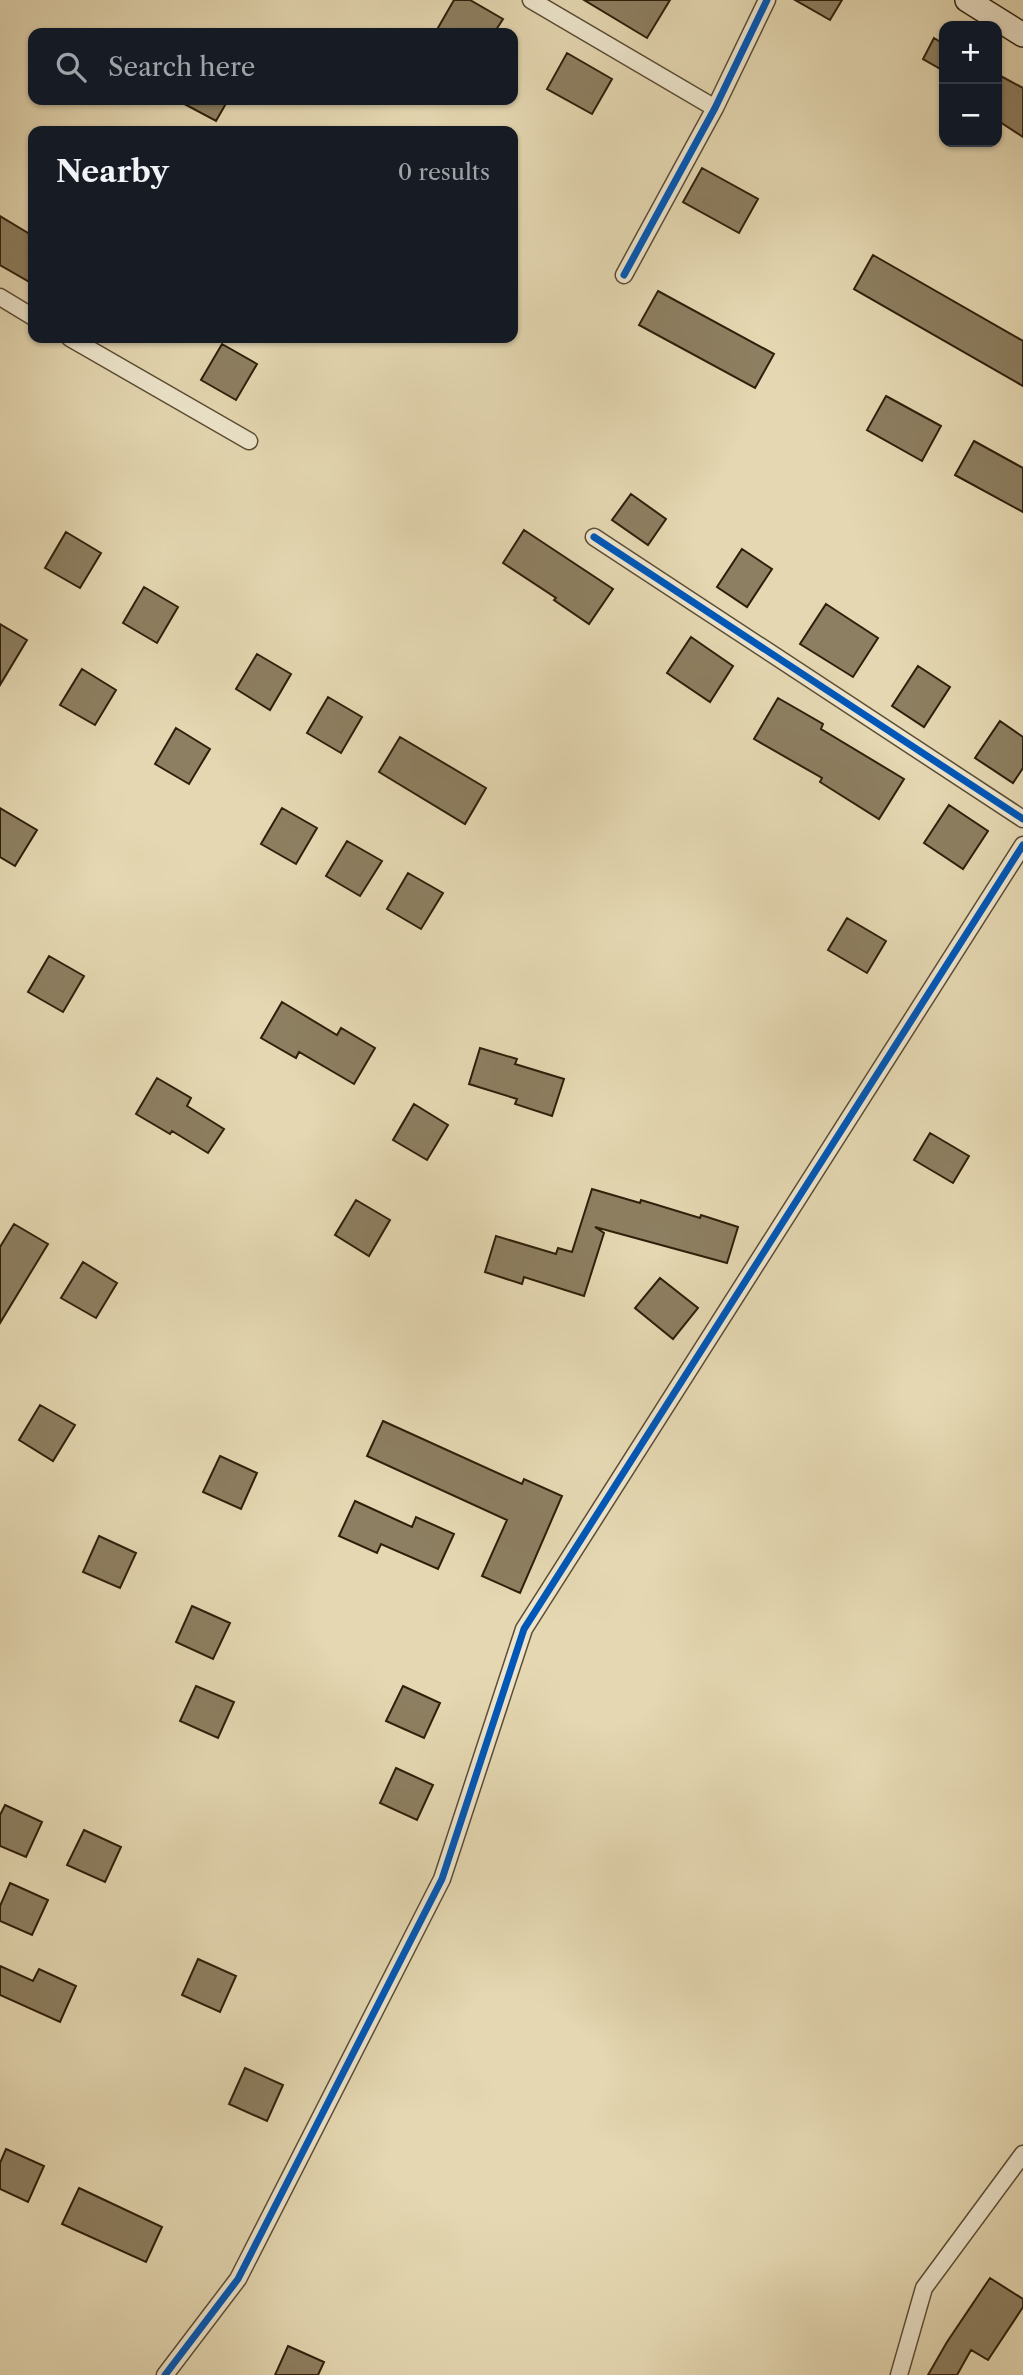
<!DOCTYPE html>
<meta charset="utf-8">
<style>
body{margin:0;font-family:"Libre Caslon Text",serif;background:#20242c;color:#f1f3f6}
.controls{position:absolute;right:21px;top:21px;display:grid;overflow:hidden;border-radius:14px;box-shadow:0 2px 5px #0004}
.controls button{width:63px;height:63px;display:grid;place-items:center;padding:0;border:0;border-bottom:2px solid #363941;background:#171b24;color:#f1f3f6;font:35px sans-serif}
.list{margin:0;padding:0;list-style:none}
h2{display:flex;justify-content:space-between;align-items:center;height:91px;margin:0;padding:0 28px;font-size:30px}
h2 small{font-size:23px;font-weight:400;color:#9ea1a6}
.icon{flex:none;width:38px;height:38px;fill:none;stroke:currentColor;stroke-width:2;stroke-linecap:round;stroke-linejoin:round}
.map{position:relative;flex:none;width:1023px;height:2375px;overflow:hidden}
.search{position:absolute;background:#171b24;box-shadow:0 2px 5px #0004;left:28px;top:28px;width:490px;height:77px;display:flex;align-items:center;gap:18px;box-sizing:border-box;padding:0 24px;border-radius:14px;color:#9ea1a6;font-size:26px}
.panel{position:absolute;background:#171b24;box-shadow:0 2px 5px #0004;left:28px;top:126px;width:490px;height:217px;border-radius:14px}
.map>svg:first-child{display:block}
.building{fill:#8d7f61;stroke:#2f1f0a;stroke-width:2}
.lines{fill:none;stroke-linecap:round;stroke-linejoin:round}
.street-casing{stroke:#5c4d34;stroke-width:19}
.secondary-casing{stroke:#2f1f0a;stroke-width:26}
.street{stroke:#ede5cc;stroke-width:16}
.secondary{stroke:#ede5cc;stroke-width:23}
.cycleway-casing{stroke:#ede5cc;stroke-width:11}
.cycleway{stroke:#0057b8;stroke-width:7}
</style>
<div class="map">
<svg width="1023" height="2375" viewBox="0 0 1023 2375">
<rect width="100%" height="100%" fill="#e4d7b1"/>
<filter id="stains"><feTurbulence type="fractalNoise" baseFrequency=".00286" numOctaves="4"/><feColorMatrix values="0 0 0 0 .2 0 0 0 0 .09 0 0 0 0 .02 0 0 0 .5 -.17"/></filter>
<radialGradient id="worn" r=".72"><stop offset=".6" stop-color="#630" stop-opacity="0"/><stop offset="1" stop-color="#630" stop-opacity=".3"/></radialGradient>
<path class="building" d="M454,0H470L503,19L494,33H435Z
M584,0H670L647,38Z
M795,0H842L830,20Z
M934,38L944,44V71L923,59Z
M567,53L612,79L592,114L547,89Z
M997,74L1023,88V137L997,120Z
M177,100H228L216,121Z
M702,168L758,199L739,233L683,202Z
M0,216L33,236V284L0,265Z
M873,255L1023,341V386L854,289Z
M658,291L774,354L755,388L639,325Z
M222,344L257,364L236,400L201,380Z
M886,396L941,426L922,461L867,430Z
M974,441L1023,468V512L955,475Z
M631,494L666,519L648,545L612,520Z
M524,530L613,589L589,624L554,600L556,598L503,563Z
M66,532L101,553L80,588L45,568Z
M742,549L772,569L747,607L717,587Z
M144,587L178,607L157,643L123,623Z
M826,604L878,638L853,677L800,644Z
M0,624L27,640L0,685Z
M691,637L733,666L710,702L667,673Z
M257,654L291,674L270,710L236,689Z
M918,666L950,687L924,727L892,706Z
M82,669L116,690L95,725L60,705Z
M328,697L362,717L341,753L307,733Z
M778,698L823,724L821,729L904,779L879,819L820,782L822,778L754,739Z
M1000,721L1023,737V768L1013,783L975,758Z
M176,728L210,749L189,784L155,764Z
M400,737L486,788L465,824L379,772Z
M949,805L988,831L963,869L924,843Z
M0,808L37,830L15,866L0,857Z
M282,808L317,828L296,864L261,844Z
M347,841L382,861L360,896L326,876Z
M408,873L443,893L421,929L387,909Z
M847,918L886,941L867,973L828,950Z
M49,956L84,976L63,1012L28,992Z
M282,1002L337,1035L341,1028L375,1048L354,1084L299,1052L296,1058L261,1038Z
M480,1048L517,1059L515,1064L564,1079L552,1116L515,1104L517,1099L469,1084Z
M157,1078L191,1098L187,1106L224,1129L208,1153L172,1131L170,1134L136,1114Z
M414,1104L448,1125L427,1160L393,1140Z
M930,1133L969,1156L953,1183L914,1160Z
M592,1189L640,1203L641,1200L700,1218L701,1215L738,1227L727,1263L595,1227L604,1233L584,1296L524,1277L522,1284L485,1272L496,1236L556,1254L558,1248L572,1252Z
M356,1200L390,1220L369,1256L335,1235Z
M14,1224L48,1244L0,1323V1247Z
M83,1262L117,1283L96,1318L61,1298Z
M660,1278L698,1308L673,1339L635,1308Z
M40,1405L75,1425L53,1461L19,1440Z
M383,1421L522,1484L524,1479L562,1496L520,1593L482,1576L507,1520L367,1456Z
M220,1456L257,1473L241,1509L203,1492Z
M355,1501L412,1527L416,1517L454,1534L438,1569L381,1544L377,1553L339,1536Z
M99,1536L136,1553L120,1588L83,1572Z
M192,1606L230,1623L213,1659L176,1642Z
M196,1686L234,1702L218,1738L180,1721Z
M403,1686L440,1703L424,1738L386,1721Z
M396,1768L433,1785L417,1820L380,1803Z
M5,1805L42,1822L26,1857L0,1846V1815Z
M84,1830L121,1847L105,1882L67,1865Z
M10,1883L48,1900L32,1935L0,1921V1906Z
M198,1959L236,1976L220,2012L182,1995Z
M0,1966L33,1981L39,1969L76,1986L60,2022L0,1995Z
M245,2068L283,2085L267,2121L229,2104Z
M6,2149L44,2166L28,2202L0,2189V2163Z
M79,2188L162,2227L146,2262L62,2224Z
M990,2278L1023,2299V2307L988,2360L971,2350L957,2375H928L947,2342Z
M288,2346L324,2362L318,2375H275Z"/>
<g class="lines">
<defs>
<path id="street" d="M531,0L715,108
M624,275L715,108L767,0
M0,297L33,317
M70,338L249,441
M594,537L1023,819
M165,2375L238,2279L442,1879L524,1629L1023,845
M899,2375L924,2288L1023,2154"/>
<path id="secondary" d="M967,0L1023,35"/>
</defs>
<use href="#street" class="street-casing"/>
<use href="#secondary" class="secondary-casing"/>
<use href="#street" class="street"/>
<use href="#secondary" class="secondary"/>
<defs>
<path id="cycleway" d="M624,275L715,108L767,0
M594,537L1023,819
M165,2375L238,2279L442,1879L524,1629L1023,845"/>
</defs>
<use href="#cycleway" class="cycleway-casing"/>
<use href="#cycleway" class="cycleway"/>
</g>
<rect width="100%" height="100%" filter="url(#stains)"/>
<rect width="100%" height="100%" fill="url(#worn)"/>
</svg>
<div class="controls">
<button>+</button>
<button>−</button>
</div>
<div class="search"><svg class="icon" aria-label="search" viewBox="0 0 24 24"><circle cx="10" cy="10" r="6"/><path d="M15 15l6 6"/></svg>Search here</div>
<section class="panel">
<h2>Nearby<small>0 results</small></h2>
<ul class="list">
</ul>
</section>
</div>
